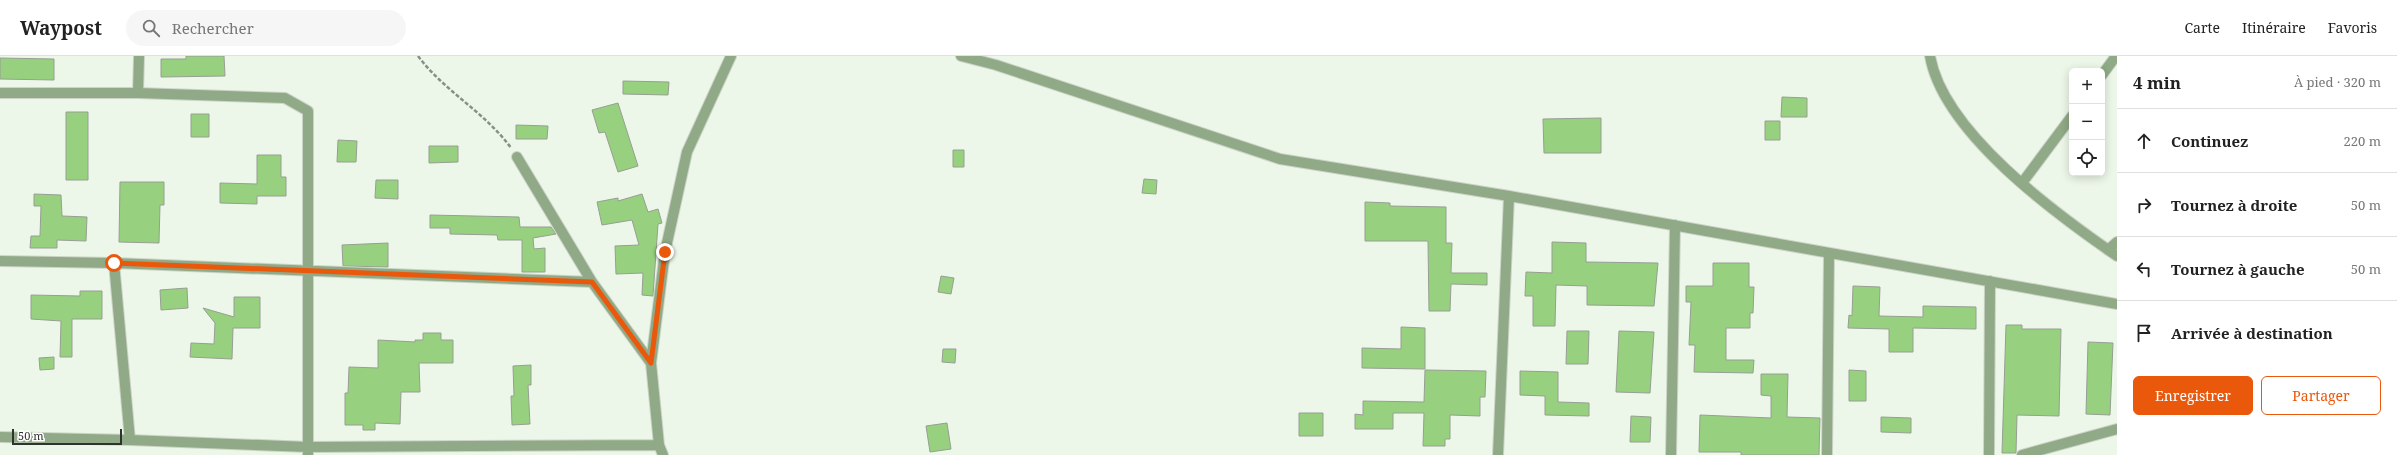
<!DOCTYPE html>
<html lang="fr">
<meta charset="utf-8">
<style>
body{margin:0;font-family:"Noto Serif",serif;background:#f6f6f6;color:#222}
.controls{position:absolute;right:12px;top:12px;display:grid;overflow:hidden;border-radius:6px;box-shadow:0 2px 10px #0003}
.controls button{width:36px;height:36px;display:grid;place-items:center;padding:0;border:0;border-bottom:1px solid #e0e0e0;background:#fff;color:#222;font:20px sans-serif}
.scale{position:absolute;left:12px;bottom:10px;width:110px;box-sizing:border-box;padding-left:4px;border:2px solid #2f332e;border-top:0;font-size:11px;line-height:14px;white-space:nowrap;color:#2f332e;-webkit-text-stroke:3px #fff;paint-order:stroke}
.stop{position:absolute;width:12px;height:12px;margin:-9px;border:3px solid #ea580c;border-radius:50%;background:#fff}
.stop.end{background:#ea580c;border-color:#fff;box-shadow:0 1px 4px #0008}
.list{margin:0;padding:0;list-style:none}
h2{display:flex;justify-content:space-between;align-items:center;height:52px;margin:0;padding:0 16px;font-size:17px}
h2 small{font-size:13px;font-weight:400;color:#767676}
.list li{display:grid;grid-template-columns:26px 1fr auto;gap:12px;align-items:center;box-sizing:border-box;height:64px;padding:0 16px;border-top:1px solid #e0e0e0}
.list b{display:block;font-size:15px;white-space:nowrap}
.list em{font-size:13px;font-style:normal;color:#767676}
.actions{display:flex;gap:8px;padding:12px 16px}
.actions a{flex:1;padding:9px 0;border:1px solid #ea580c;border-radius:6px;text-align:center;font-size:14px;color:#ea580c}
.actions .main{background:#ea580c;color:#fff}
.icon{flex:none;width:22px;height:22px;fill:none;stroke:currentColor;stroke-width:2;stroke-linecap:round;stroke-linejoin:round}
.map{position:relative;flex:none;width:2117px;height:399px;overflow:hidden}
header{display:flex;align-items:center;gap:24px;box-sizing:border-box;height:56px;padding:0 20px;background:#fff;border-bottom:1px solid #e0e0e0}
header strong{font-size:19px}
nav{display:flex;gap:22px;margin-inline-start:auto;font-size:14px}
.search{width:280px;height:36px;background:#f6f6f6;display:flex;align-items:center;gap:10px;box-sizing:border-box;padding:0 14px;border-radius:22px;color:#767676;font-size:15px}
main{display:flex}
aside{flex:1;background:#fff}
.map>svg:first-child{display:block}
.building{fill:#97d17f;stroke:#969f92}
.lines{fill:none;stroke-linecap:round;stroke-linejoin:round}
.minor-casing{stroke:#cbd4c7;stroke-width:12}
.path{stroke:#888f86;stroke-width:2.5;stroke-dasharray:4 2;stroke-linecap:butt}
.minor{stroke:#90a986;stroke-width:10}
.route{stroke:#ea580c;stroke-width:5}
</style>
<header>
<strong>Waypost</strong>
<div class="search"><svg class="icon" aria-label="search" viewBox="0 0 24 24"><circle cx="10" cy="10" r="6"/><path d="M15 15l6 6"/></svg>Rechercher</div>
<nav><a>Carte</a><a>Itinéraire</a><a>Favoris</a></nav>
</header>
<main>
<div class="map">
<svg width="2117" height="399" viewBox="0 0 2117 399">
<rect width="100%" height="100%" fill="#edf7e9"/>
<path class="building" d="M186,0H224L225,20L161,21V3H186Z
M0,2L54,3V24L0,23Z
M623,25L669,26L668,39L623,38Z
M1782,41L1807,42V61H1781Z
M618,47L638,110L618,116L605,76L599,77L592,54Z
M66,56H88V124H66Z
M191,58H209V81H191Z
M1601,62V97H1544L1543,63Z
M1765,65H1780V84H1765Z
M516,69L548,70L547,83H516Z
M338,84L357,85L356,106H337Z
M429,90H458V106L429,107Z
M953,94H964V111H953Z
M257,99H281V121H286V140H257V148L220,147V127L257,128Z
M1144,123L1157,124L1156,138L1142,137Z
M376,124H398V143L375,142Z
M120,126H164V149H160L159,187L119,186Z
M34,138L61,139L62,160L87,161L86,185L57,184V192H30L31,180H40L41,150H34Z
M642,138L648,156L658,153L662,167L658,168L653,240L642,239L643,217L616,218L615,190L639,189L632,164L602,169L597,146L618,142V145Z
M1365,146L1390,147V150L1446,151V187H1452L1451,217H1487V229L1451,228L1450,255H1429L1428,185H1365Z
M430,159L519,161L520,171H551L556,178L533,182L534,193L545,192V216H522V184H498L497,179L450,178V172H430Z
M1552,186L1586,187V206L1658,207L1654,250L1587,249V230L1556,229L1555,270H1533V240H1525L1526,216L1552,217Z
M388,187V211L343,210L342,189Z
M1713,207H1749V231H1754L1753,257H1750V272H1726V304H1754L1753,317L1694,316L1695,289H1689L1691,246H1686V230H1713Z
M941,220L954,222L951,238L938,236Z
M1853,230L1880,231L1879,260L1923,261V250L1976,251V273L1913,272V296H1889V273L1848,272L1849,259L1852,260Z
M187,232L188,252L161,254L160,234Z
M80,235H102V263H72V301H60L61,265L31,263V239L80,240Z
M234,241H260V272H233L232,303L190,301L191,287L214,288L215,267L203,252L234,261Z
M2006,269H2022V273H2061L2059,360L2017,359L2016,397H2002Z
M1401,271L1425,272V313L1362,312V292L1401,293Z
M1567,275H1589L1588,308H1566Z
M1619,275L1654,276L1650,337L1616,336Z
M423,277H441V284H453V307H419L420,336H401L400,368L375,367V374H363V369H345V337H348L349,311L378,312V284L415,286V284H423Z
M2088,286L2113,287L2110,359L2086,358Z
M943,293H956L955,307L942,306Z
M54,301V313L40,314L39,302Z
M531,309V329H528L530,368L512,369L511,340H514L513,310Z
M1425,314L1486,315L1485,341H1480V360L1450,359V383H1445V390H1423L1424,357H1393V373H1355V358L1363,359V345L1424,346Z
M1849,314L1866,315V345H1849Z
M1520,315L1558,316V346L1589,347V360L1545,359V340L1520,339Z
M1761,318H1788L1787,361L1820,362L1819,399H1741V396H1699L1700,359L1771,362V340L1761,339Z
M1299,357H1323V380H1299Z
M1631,360L1651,361L1650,386H1630Z
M1881,361L1911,362V377L1881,376Z
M947,367L951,393L930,396L926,370Z"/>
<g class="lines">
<defs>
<path id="minor" d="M961,0L996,9L1280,103L1509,140L2117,248
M1930,0C1943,76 2056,158 2117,200
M2102,19L2116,0
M0,37H138L285,42L308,55V399
M138,37L139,0
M517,101L592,226L651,307
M2022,127L2072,60
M2108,194L2117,186
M0,205L114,207L592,226
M114,207L130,384
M0,381L130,384L308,391L659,389
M663,399L659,389L651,307L665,196L687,96L731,0
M1498,399L1509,140
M1671,399L1675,169
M1827,399L1829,197
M1989,399L1990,225
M2022,399L2117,373"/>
</defs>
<use href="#minor" class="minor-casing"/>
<path class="path" d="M418,0C445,36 485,56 511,92"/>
<use href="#minor" class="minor"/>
</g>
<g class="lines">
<path class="route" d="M114,207L592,226L651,307L665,196"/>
</g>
</svg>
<div class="controls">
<button>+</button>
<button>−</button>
<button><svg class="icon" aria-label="locate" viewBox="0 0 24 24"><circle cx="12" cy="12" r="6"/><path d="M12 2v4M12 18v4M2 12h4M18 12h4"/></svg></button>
</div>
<div class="scale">50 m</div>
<div class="stop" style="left:114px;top:207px"></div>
<div class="stop end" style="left:665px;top:196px"></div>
</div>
<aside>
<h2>4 min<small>À pied · 320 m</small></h2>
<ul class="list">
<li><svg class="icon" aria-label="ahead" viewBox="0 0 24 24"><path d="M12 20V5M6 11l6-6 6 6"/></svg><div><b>Continuez</b></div><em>220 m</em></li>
<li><svg class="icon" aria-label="right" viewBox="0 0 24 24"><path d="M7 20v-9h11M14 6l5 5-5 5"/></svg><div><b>Tournez à droite</b></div><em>50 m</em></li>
<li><svg class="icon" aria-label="left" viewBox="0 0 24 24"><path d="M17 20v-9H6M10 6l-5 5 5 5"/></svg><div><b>Tournez à gauche</b></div><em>50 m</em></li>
<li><svg class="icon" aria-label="arrive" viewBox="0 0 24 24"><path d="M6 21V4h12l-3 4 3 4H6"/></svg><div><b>Arrivée à destination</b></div></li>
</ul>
<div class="actions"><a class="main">Enregistrer</a><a>Partager</a></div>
</aside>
</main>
